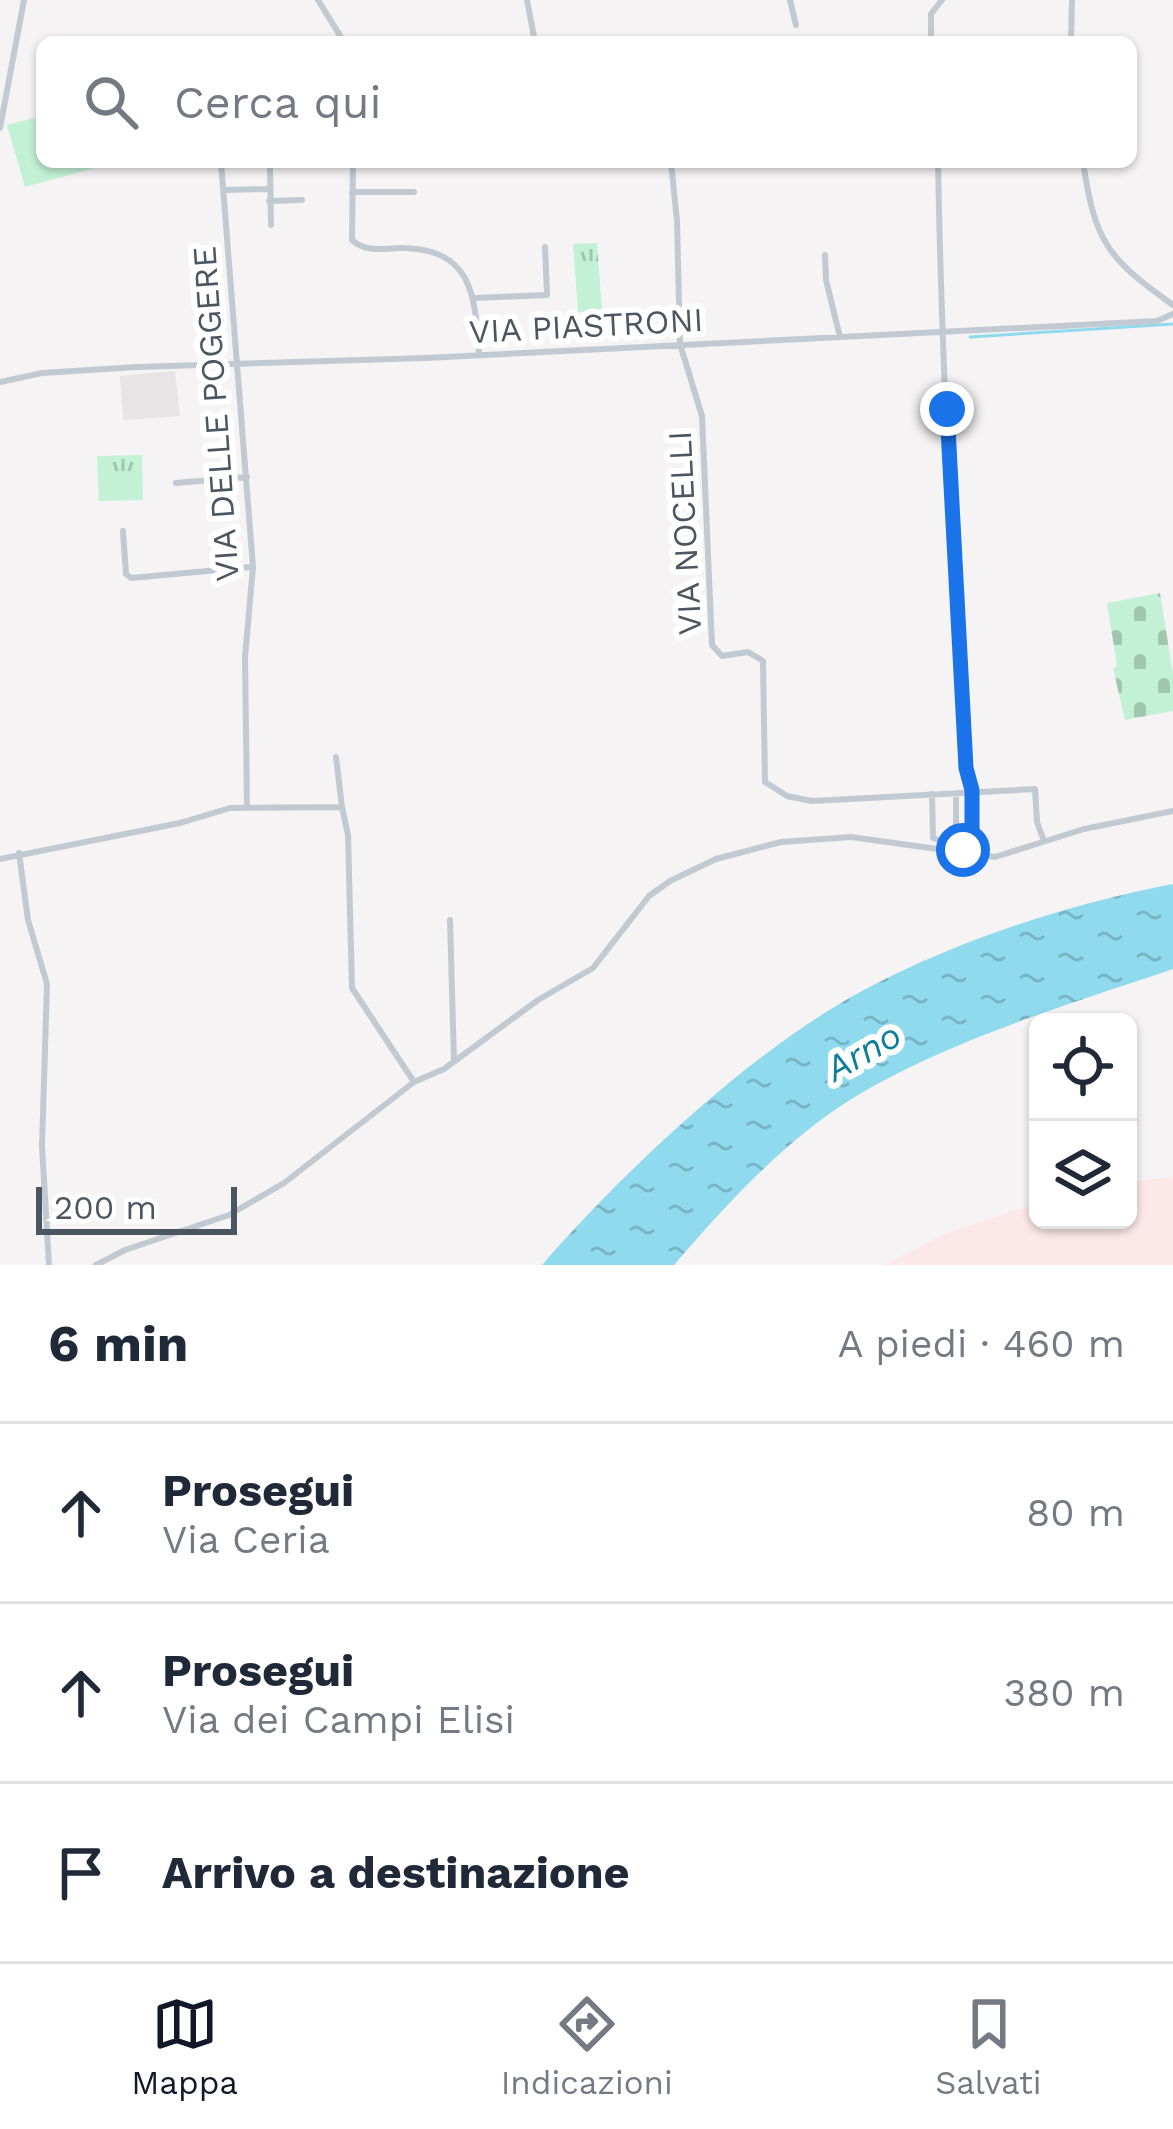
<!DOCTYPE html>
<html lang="it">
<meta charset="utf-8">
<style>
body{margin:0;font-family:"Work Sans",sans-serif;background:#f6f6f7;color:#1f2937}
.controls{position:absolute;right:36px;bottom:36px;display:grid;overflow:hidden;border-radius:18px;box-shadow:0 3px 9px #0004}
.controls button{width:108px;height:108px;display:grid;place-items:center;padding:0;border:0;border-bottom:3px solid #e0e1e3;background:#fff;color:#1f2937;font:60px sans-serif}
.scale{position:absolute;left:36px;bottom:30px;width:201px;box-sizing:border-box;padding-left:12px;border:6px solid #4a5661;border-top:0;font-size:33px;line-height:42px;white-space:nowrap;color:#4a5661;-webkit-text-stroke:9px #fff;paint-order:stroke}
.stop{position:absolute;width:36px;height:36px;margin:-27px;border:9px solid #1a73e8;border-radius:50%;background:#fff}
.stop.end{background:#1a73e8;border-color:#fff;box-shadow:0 3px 12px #0008}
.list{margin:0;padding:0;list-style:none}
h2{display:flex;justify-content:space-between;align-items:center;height:156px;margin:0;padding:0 48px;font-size:51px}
h2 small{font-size:39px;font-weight:400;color:#747a83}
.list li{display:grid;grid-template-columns:78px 1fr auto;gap:36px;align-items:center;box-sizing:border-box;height:180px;padding:0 48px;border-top:3px solid #e0e1e3}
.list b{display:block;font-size:45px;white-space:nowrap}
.list p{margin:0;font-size:39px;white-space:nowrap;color:#747a83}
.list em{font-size:39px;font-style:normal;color:#747a83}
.icon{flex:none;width:66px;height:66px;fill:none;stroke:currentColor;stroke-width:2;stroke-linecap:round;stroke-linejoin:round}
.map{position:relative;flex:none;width:1173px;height:1265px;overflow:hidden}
.search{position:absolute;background:#fff;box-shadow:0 3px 9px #0004;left:36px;right:36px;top:36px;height:132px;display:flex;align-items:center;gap:30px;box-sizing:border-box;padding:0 42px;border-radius:18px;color:#747a83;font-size:45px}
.sheet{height:696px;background:#fff}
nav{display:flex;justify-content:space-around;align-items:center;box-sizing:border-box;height:168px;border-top:3px solid #e0e1e3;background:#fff;font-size:33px;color:#747a83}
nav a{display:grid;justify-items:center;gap:6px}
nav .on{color:#111827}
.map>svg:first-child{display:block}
.education{fill:#e6e4e5}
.medical{fill:#fce8e6}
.grass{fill:url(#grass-tufts)}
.cemetery{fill:url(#cemetery-stones)}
.pitch{fill:#c3f1d5}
.water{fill:url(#water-ripples)}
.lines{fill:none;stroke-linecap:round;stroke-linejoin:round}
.stream{stroke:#90daee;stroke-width:3}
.minor{stroke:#c1cad2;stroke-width:6}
.route{stroke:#1a73e8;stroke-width:15}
.labels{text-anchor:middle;stroke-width:12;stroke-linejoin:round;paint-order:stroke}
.street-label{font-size:33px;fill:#4a5661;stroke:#fff}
.water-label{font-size:36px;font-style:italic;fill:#0c7c9b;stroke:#fff}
</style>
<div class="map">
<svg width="1173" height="1265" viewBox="0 0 1173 1265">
<defs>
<pattern id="grass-tufts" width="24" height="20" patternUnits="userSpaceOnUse" patternTransform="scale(3)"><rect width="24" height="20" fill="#c3f1d5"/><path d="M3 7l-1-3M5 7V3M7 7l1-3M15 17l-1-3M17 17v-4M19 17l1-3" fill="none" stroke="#a0c6b0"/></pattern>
<pattern id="cemetery-stones" width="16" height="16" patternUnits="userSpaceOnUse" patternTransform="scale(3)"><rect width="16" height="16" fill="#c3f1d5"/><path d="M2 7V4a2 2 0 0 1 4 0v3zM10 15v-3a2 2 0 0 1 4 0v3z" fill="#a0c6b0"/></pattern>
<pattern id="water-ripples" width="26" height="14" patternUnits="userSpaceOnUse" patternTransform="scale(3)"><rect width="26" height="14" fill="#90daee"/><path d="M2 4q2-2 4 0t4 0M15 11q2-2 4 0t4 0" fill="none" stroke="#78b4c4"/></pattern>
</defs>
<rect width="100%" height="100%" fill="#f5f3f3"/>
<path class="education" d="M175,371L180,416L123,420L120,376Z"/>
<path class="medical" d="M1173,1177V1265H884L946,1233L1038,1203V1220H1128V1182Z"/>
<path class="grass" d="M597,243L602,310L578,312L573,244Z
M142,455L143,500L99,501L97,456Z"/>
<path class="cemetery" d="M1160,593L1173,674V711L1125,720L1113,668L1117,666L1107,603Z"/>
<path class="pitch" d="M42,116V162H117L25,187L7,125Z"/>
<path class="water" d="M1173,884V969C1061,1007 912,1051 818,1122C764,1163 718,1214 674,1265H542C624,1171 752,1050 862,991C958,940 1065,905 1173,884Z"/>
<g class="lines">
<path class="stream" d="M970,337L1173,324"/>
<path class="minor" d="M318,0L344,42
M527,0L535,42
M790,0L796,25
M931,42V14L942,0
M1071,42L1072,0
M0,128L24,0
M221,162L253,567L245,657L247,807
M353,162L352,240C365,252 381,249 398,248C473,247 475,295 479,354
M671,162L677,221L680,344L702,416L712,645L722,656L748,652L763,661L765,782L787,796L812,801L1035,789L1037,822L1044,841
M938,162C941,323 948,486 959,647C964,717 971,786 972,856
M1083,162C1095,242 1107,258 1173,305
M270,168L271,225
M224,190L268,189
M352,192H414
M269,201L302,200
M825,255L826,280L839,333
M475,298L547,295L545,247
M0,382L42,373L137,367L426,358L1157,321L1173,314
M176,483L247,477
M123,531L126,574L131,578L251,567
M336,757L342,807
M956,793V846L965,855
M932,794L933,838L956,846
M19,853L28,920L47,984L42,1146L49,1265
M0,859L180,823L230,808L342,807L348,835L352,988L414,1082
M450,920L454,1061
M96,1265L125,1250L229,1215L284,1183L414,1082L444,1069L538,1000L593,968L649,896L670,881L716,859L781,842L851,837L995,857L1084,829L1173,811"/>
</g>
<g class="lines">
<path class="route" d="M947,409L966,768L972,790V856L963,850"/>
</g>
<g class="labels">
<g class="street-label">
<text transform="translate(586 325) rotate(-3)" y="12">VIA PIASTRONI</text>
<text transform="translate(215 414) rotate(-94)" y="12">VIA DELLE POGGERE</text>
<text transform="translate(684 533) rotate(-93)" y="12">VIA NOCELLI</text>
</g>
<g class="water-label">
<text transform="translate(863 1051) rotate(-30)" y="13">Arno</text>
</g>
</g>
</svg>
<div class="controls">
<button><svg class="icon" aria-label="locate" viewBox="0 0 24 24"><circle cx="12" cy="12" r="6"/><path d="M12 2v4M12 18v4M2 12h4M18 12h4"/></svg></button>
<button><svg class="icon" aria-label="layers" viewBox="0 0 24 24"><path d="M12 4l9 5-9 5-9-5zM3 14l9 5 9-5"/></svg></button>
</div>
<div class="scale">200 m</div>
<div class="stop" style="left:963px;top:850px"></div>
<div class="stop end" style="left:947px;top:409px"></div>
<div class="search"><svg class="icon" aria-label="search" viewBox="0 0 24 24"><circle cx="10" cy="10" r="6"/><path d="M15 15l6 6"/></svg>Cerca qui</div>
</div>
<section class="sheet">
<h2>6 min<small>A piedi · 460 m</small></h2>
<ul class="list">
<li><svg class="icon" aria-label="ahead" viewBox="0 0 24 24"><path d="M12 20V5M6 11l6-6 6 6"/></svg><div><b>Prosegui</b><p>Via Ceria</p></div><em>80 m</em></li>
<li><svg class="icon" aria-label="ahead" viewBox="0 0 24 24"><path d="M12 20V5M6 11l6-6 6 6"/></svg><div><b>Prosegui</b><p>Via dei Campi Elisi</p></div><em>380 m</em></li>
<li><svg class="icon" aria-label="arrive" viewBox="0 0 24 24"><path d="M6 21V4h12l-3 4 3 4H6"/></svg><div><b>Arrivo a destinazione</b></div></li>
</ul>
</section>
<nav>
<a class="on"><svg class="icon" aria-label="map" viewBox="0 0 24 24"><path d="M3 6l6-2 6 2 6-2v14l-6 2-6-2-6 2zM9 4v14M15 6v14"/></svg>Mappa</a>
<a><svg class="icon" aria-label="directions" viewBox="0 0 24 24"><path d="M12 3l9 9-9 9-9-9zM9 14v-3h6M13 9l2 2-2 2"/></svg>Indicazioni</a>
<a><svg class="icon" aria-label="saved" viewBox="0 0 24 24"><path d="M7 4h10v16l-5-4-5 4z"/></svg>Salvati</a>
</nav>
